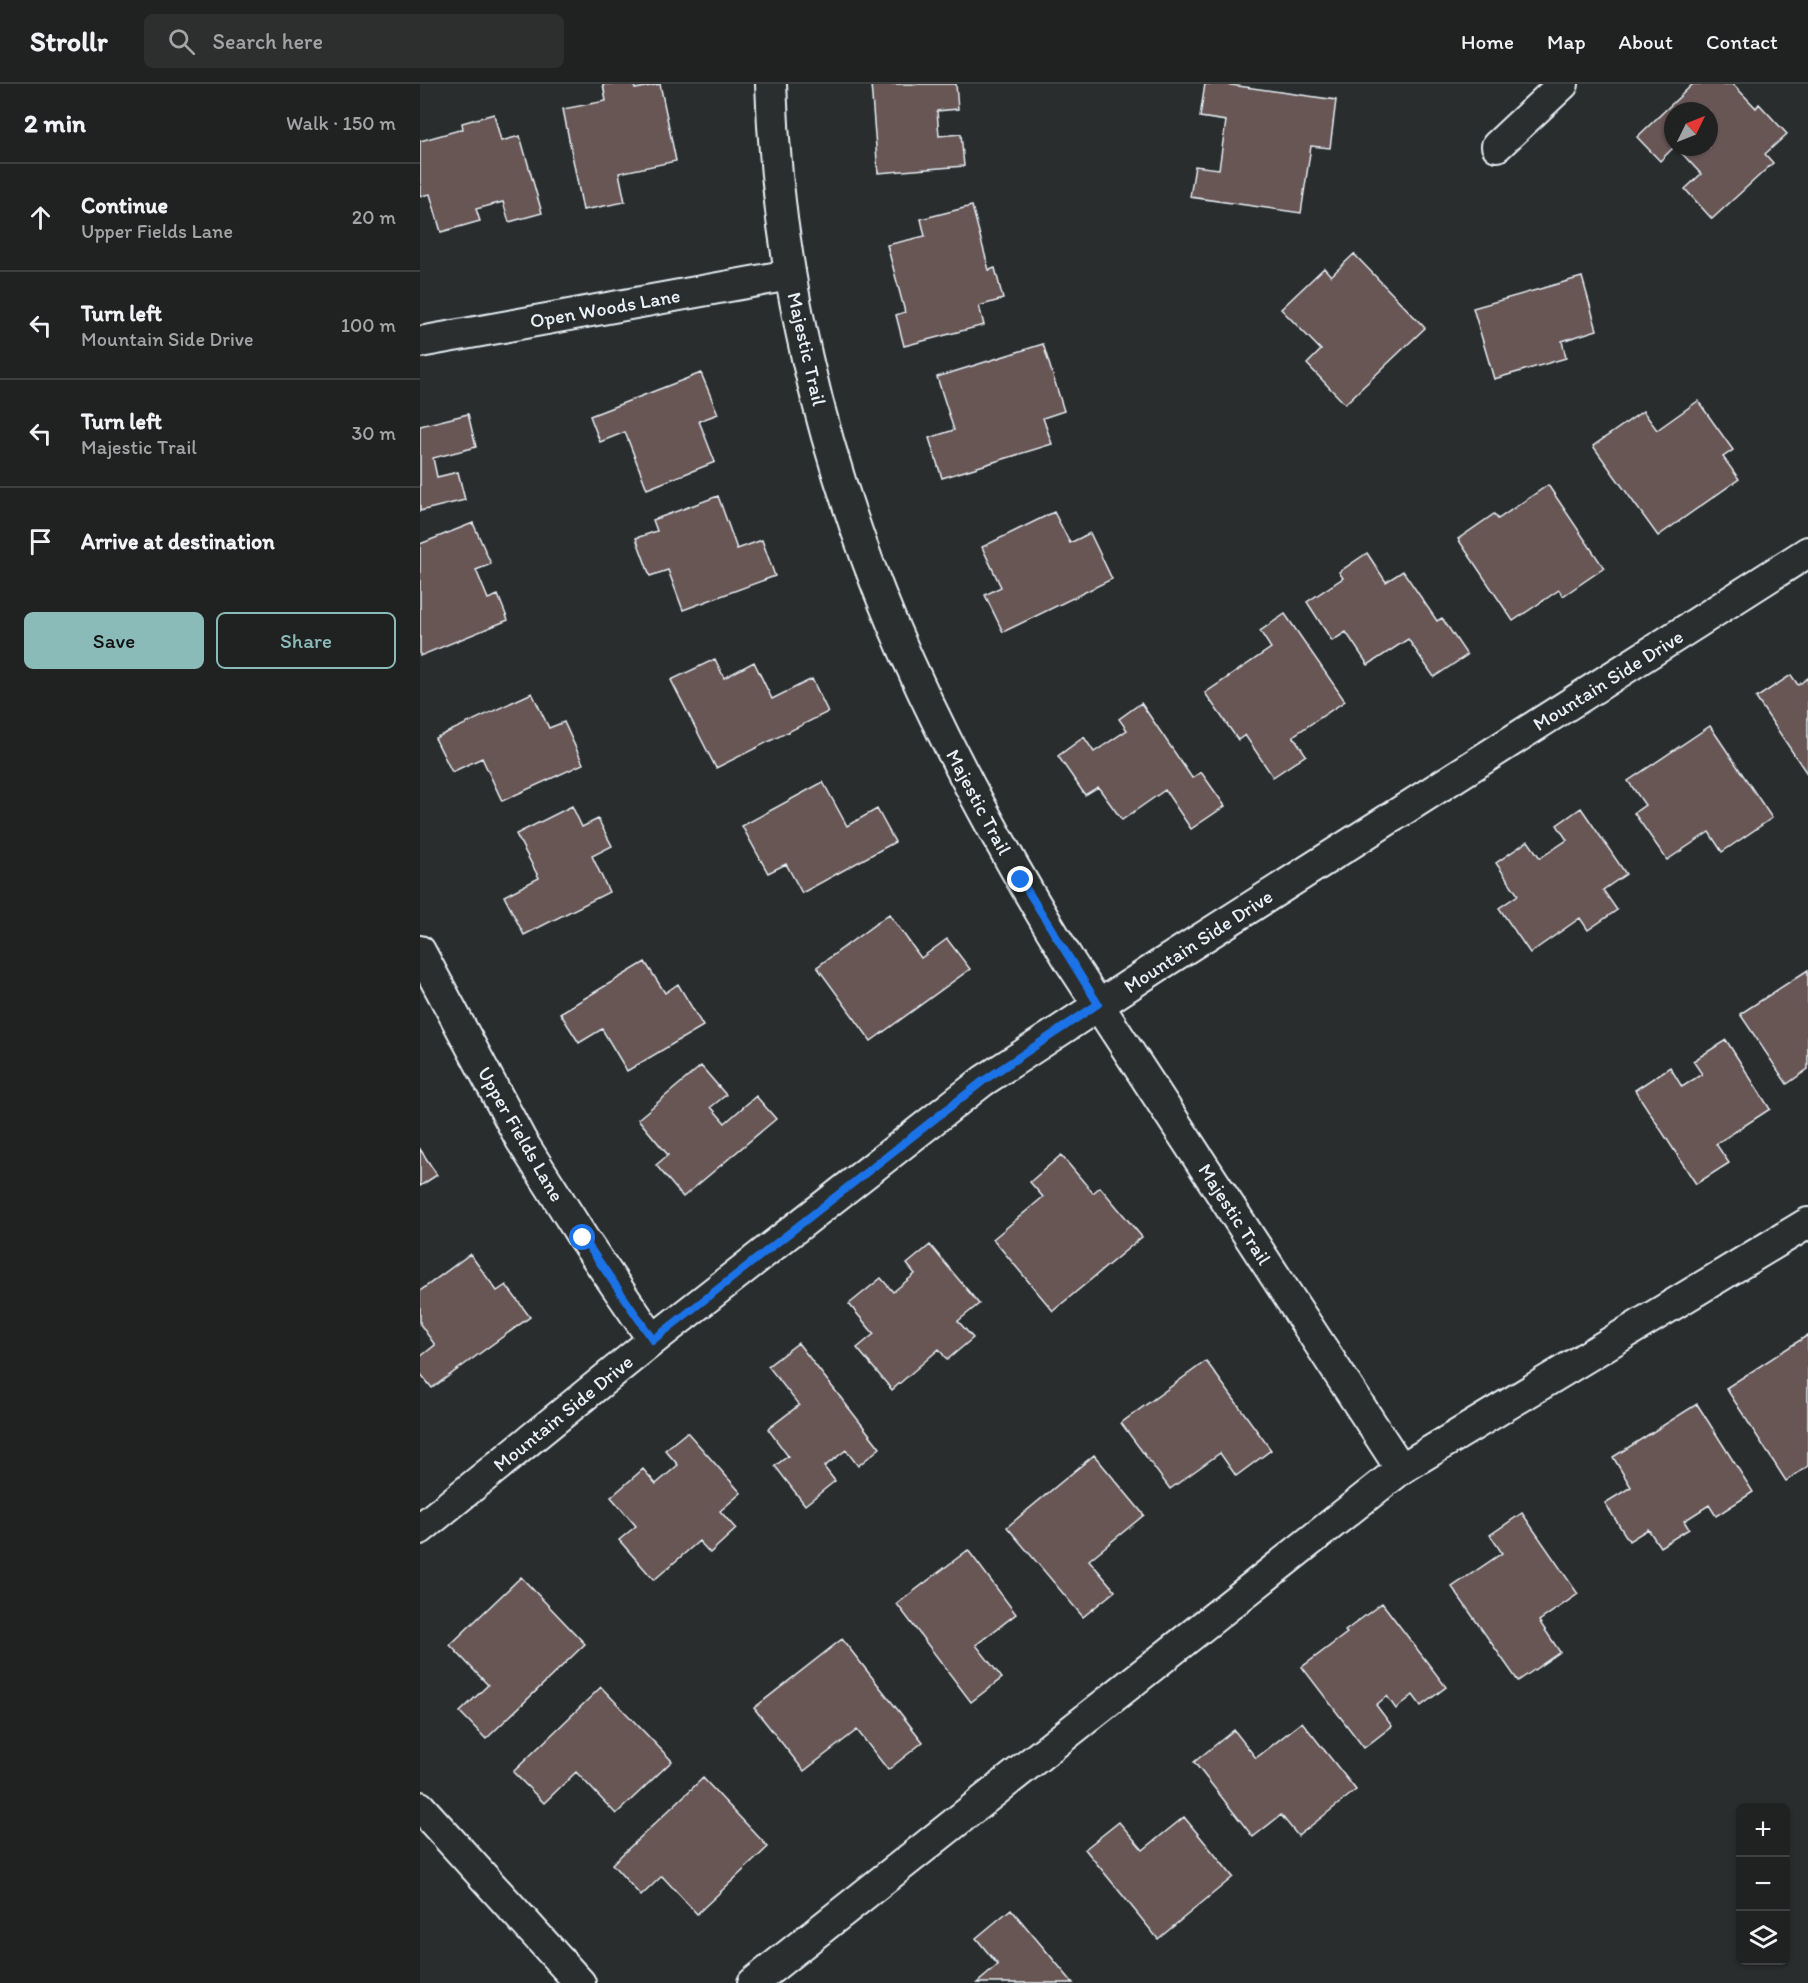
<!DOCTYPE html>
<meta charset="utf-8">
<style>
body{margin:0;font-family:Itim,sans-serif;background:#2d2f2f;color:#f1f3f6}
.controls{position:absolute;right:18px;bottom:18px;display:grid;overflow:hidden;border-radius:9px;box-shadow:0 2px 4px #0004}
.controls button{width:54px;height:54px;display:grid;place-items:center;padding:0;border:0;border-bottom:2px solid #3d3f40;background:#202222;color:#f1f3f6;font:30px sans-serif}
.compass{position:absolute;left:1244px;top:18px;width:54px;height:54px;border-radius:50%;background:#202222;box-shadow:0 2px 4px #0004;rotate:47deg}
.stop{position:absolute;width:18px;height:18px;margin:-14px;border:4px solid #1a73e8;border-radius:50%;background:#fff}
.stop.end{background:#1a73e8;border-color:#fff;box-shadow:0 2px 6px #0008}
.list{margin:0;padding:0;list-style:none}
h2{display:flex;justify-content:space-between;align-items:center;height:78px;margin:0;padding:0 24px;font-size:26px}
h2 small{font-size:20px;font-weight:400;color:#a2a4a5}
.list li{display:grid;grid-template-columns:39px 1fr auto;gap:18px;align-items:center;box-sizing:border-box;height:108px;padding:0 24px;border-top:2px solid #3d3f40}
.list b{display:block;font-size:22px;white-space:nowrap}
.list p{margin:0;font-size:20px;white-space:nowrap;color:#a2a4a5}
.list em{font-size:20px;font-style:normal;color:#a2a4a5}
.actions{display:flex;gap:12px;padding:18px 24px}
.actions a{flex:1;padding:14px 0;border:2px solid #8bbbb9;border-radius:9px;text-align:center;font-size:21px;color:#8bbbb9}
.actions .main{background:#8bbbb9;color:#111}
.icon{flex:none;width:33px;height:33px;fill:none;stroke:currentColor;stroke-width:2;stroke-linecap:round;stroke-linejoin:round}
.map{position:relative;flex:none;width:1388px;height:1899px;overflow:hidden}
header{display:flex;align-items:center;gap:36px;box-sizing:border-box;height:84px;padding:0 30px;background:#202222;border-bottom:2px solid #3d3f40}
header strong{font-size:28px}
nav{display:flex;gap:33px;margin-inline-start:auto;font-size:21px}
.search{width:420px;height:54px;background:#2d2f2f;display:flex;align-items:center;gap:15px;box-sizing:border-box;padding:0 21px;border-radius:9px;color:#a2a4a5;font-size:22px}
main{display:flex}
aside{flex:1;background:#202222}
.map>svg:first-child{display:block}
.building{fill:#685655;stroke:#e8f1f8;stroke-width:1.5}
.lines{fill:none;stroke-linecap:round;stroke-linejoin:round}
.street-casing{stroke:#e8f1f8;stroke-width:34}
.street{stroke:#2a2d2e;stroke-width:30}
.route{stroke:#1a73e8;stroke-width:8}
.labels{text-anchor:middle;stroke-width:6;stroke-linejoin:round;paint-order:stroke}
.street-label{font-size:20px;fill:#e8f1f8;stroke:#2a2d2e}
</style>
<header>
<strong>Strollr</strong>
<div class="search"><svg class="icon" aria-label="search" viewBox="0 0 24 24"><circle cx="10" cy="10" r="6"/><path d="M15 15l6 6"/></svg>Search here</div>
<nav><a>Home</a><a>Map</a><a>About</a><a>Contact</a></nav>
</header>
<main>
<aside>
<h2>2 min<small>Walk · 150 m</small></h2>
<ul class="list">
<li><svg class="icon" aria-label="ahead" viewBox="0 0 24 24"><path d="M12 20V5M6 11l6-6 6 6"/></svg><div><b>Continue</b><p>Upper Fields Lane</p></div><em>20 m</em></li>
<li><svg class="icon" aria-label="left" viewBox="0 0 24 24"><path d="M17 20v-9H6M10 6l-5 5 5 5"/></svg><div><b>Turn left</b><p>Mountain Side Drive</p></div><em>100 m</em></li>
<li><svg class="icon" aria-label="left" viewBox="0 0 24 24"><path d="M17 20v-9H6M10 6l-5 5 5 5"/></svg><div><b>Turn left</b><p>Majestic Trail</p></div><em>30 m</em></li>
<li><svg class="icon" aria-label="arrive" viewBox="0 0 24 24"><path d="M6 21V4h12l-3 4 3 4H6"/></svg><div><b>Arrive at destination</b></div></li>
</ul>
<div class="actions"><a class="main">Save</a><a>Share</a></div>
</aside>
<div class="map">
<svg width="1388" height="1899" viewBox="0 0 1388 1899">
<rect width="100%" height="100%" fill="#2a2d2e"/>
<filter id="ink" filterUnits="userSpaceOnUse"><feTurbulence type="fractalNoise" baseFrequency=".0167" numOctaves="2"/><feDisplacementMap in="SourceGraphic" scale="12" xChannelSelector="R" yChannelSelector="G"/><feConvolveMatrix kernelMatrix="1 2 1 2 8 2 1 2 1" color-interpolation-filters="sRGB"/></filter>
<g filter="url(#ink)">
<path class="building" d="M183,0H214L215,5L240,0L256,77L199,89L205,118L163,126L143,25L186,17Z
M451,0H536L538,25L517,27L519,52L541,50L544,82L458,89Z
M785,0H804L916,16L910,64L891,62L881,129L770,113L775,82L799,85L806,37L780,33Z
M1273,0H1313L1336,24L1339,20L1367,50L1345,70L1353,79L1292,135L1265,105L1281,90L1256,63H1289V27H1253L1254,63L1240,77L1217,53Z
M74,30L81,57L100,52L122,129L89,138L83,118L56,125L60,137L21,148L10,110L0,112V57L43,45L42,39Z
M552,122L569,186L575,184L583,215L559,222L564,241L484,262L476,231L485,228L467,161L505,152L501,135Z
M934,170L1005,244L925,320L887,280L901,266L861,225L904,184L911,192Z
M1162,193L1177,246L1142,257L1146,274L1074,295L1053,224Z
M623,260L644,327L623,334L632,360L522,394L509,354L534,346L517,293Z
M281,289L298,330L279,337L295,378L227,405L205,348L180,358L170,332Z
M1278,317L1313,366L1303,373L1319,395L1238,452L1173,362L1223,327L1237,346Z
M48,330L56,363L13,374L17,393L38,388L45,416L0,427V342Z
M1128,401L1184,484L1143,512L1139,506L1093,537L1038,455L1074,430L1078,435Z
M298,412L317,465L342,456L355,492L263,526L248,486L230,492L216,454L237,447L233,436Z
M634,428L650,459L670,449L692,495L583,548L565,511L581,503L562,463Z
M53,439L71,480L56,486L68,515L78,511L88,536L0,572V460Z
M947,469L966,498L983,487L1017,537L1022,534L1047,571L1014,593L988,555L948,581L926,548L912,557L887,518L923,494L919,488Z
M865,530L925,617L873,652L886,671L853,693L825,651L818,656L785,609L851,564L840,547Z
M295,575L304,594L334,578L352,615L392,595L408,628L296,684L251,596Z
M1371,591L1378,601L1388,594V691L1336,614Z
M112,609L129,644L144,638L163,680L82,717L62,674L32,688L15,654Z
M721,619L772,694L781,688L805,722L771,745L745,706L702,736L678,703L665,711L638,672L664,653L674,668L707,646L699,635Z
M1290,642L1352,734L1302,768L1289,748L1247,776L1214,729L1225,721L1208,697Z
M403,698L427,742L457,725L475,758L382,809L366,780L348,789L322,742Z
M152,722L162,743L178,735L192,762L172,772L189,808L104,851L84,812L119,794L96,750Z
M1161,724L1206,790L1183,806L1197,826L1168,846L1160,834L1110,869L1079,824L1098,811L1076,779L1108,757L1120,774L1147,756L1137,741Z
M469,830L501,874L527,855L550,885L451,957L397,883Z
M225,878L245,909L258,900L283,942L207,987L182,945L159,959L140,929Z
M1388,886V985L1367,1000L1320,930Z
M1306,956L1350,1025L1296,1060L1309,1079L1276,1100L1215,1006L1250,983L1262,1003L1282,990L1273,977Z
M281,982L306,1011L291,1023L305,1039L336,1012L356,1035L263,1113L236,1081L248,1071L218,1035Z
M0,1065L17,1091L0,1102Z
M641,1071L673,1109L680,1103L722,1153L633,1227L573,1155L623,1113L610,1098Z
M510,1161L559,1220L538,1237L553,1254L527,1276L519,1265L472,1306L437,1264L454,1250L429,1220L461,1194L473,1208L495,1190L487,1180Z
M50,1170L77,1207L86,1201L110,1233L12,1304L0,1289V1273L15,1261L0,1240V1207Z
M1388,1251V1382L1366,1397L1306,1304Z
M378,1259L460,1364L438,1382L426,1366L404,1383L415,1397L385,1421L355,1382L368,1372L348,1345L379,1321L348,1282Z
M786,1277L851,1366L816,1392L800,1369L750,1405L701,1339Z
M1277,1320L1333,1408L1296,1432L1289,1421L1264,1437L1269,1445L1240,1463L1228,1445L1209,1457L1185,1419L1211,1403L1193,1373Z
M267,1348L321,1409L300,1427L316,1445L290,1469L279,1457L234,1496L199,1456L216,1442L191,1413L223,1385L236,1400L258,1381L245,1366Z
M674,1371L724,1431L669,1476L695,1507L663,1533L587,1443Z
M1102,1429L1158,1510L1119,1537L1140,1568L1098,1597L1032,1503L1082,1469L1070,1451Z
M548,1466L596,1530L556,1561L582,1594L551,1618L477,1520Z
M101,1493L165,1560L66,1655L40,1628L68,1601L30,1561Z
M962,1519L1026,1603L1001,1622L993,1611L976,1625L967,1612L956,1621L972,1642L944,1664L882,1583L927,1549L925,1547Z
M422,1555L503,1658L468,1686L437,1646L384,1687L334,1624Z
M181,1603L252,1677L196,1730L156,1688L124,1719L93,1688Z
M882,1638L936,1706L878,1752L861,1731L833,1753L774,1678L814,1646L836,1674Z
M283,1694L348,1763L277,1830L242,1792L221,1812L192,1780Z
M764,1733L813,1793L738,1855L665,1765L699,1738L723,1766Z
M591,1825L653,1899H557L578,1881L556,1854Z"/>
<g class="lines">
<defs>
<path id="street" d="M351,0C357,184 401,369 472,539C522,657 583,768 649,876L981,1385
M1077,62L1143,0
M0,258L370,191
M0,867L101,1056L163,1154L233,1256
M0,1445L233,1256L563,997L743,879L1388,468
M0,1723L160,1899
M333,1899L981,1385L1388,1139"/>
</defs>
<use href="#street" class="street-casing"/>
<use href="#street" class="street"/>
</g>
</g>
<g class="lines" filter="url(#ink)">
<path class="route" d="M163,1154L233,1256L563,997L678,920L601,796"/>
</g>
<g class="labels">
<g class="street-label">
<text transform="translate(185 224) rotate(-10)" y="7">Open Woods Lane</text>
<text transform="translate(387 265) rotate(77)" y="7">Majestic Trail</text>
<text transform="translate(1188 596) rotate(-32)" y="7">Mountain Side Drive</text>
<text transform="translate(559 718) rotate(62)" y="7">Majestic Trail</text>
<text transform="translate(778 857) rotate(-33)" y="7">Mountain Side Drive</text>
<text transform="translate(101 1050) rotate(60)" y="7">Upper Fields Lane</text>
<text transform="translate(815 1130) rotate(57)" y="7">Majestic Trail</text>
<text transform="translate(143 1329) rotate(-39)" y="7">Mountain Side Drive</text>
</g>
</g>
</svg>
<div class="controls">
<button>+</button>
<button>−</button>
<button><svg class="icon" aria-label="layers" viewBox="0 0 24 24"><path d="M12 4l9 5-9 5-9-5zM3 14l9 5 9-5"/></svg></button>
</div>
<svg class="compass" viewBox="-18 -18 36 36"><path d="M0-13l5 13h-10z" fill="#e53935"/><path d="M0 13l5-13h-10z" fill="#a2a4a5"/></svg>
<div class="stop" style="left:163px;top:1154px"></div>
<div class="stop end" style="left:601px;top:796px"></div>
</div>
</main>
